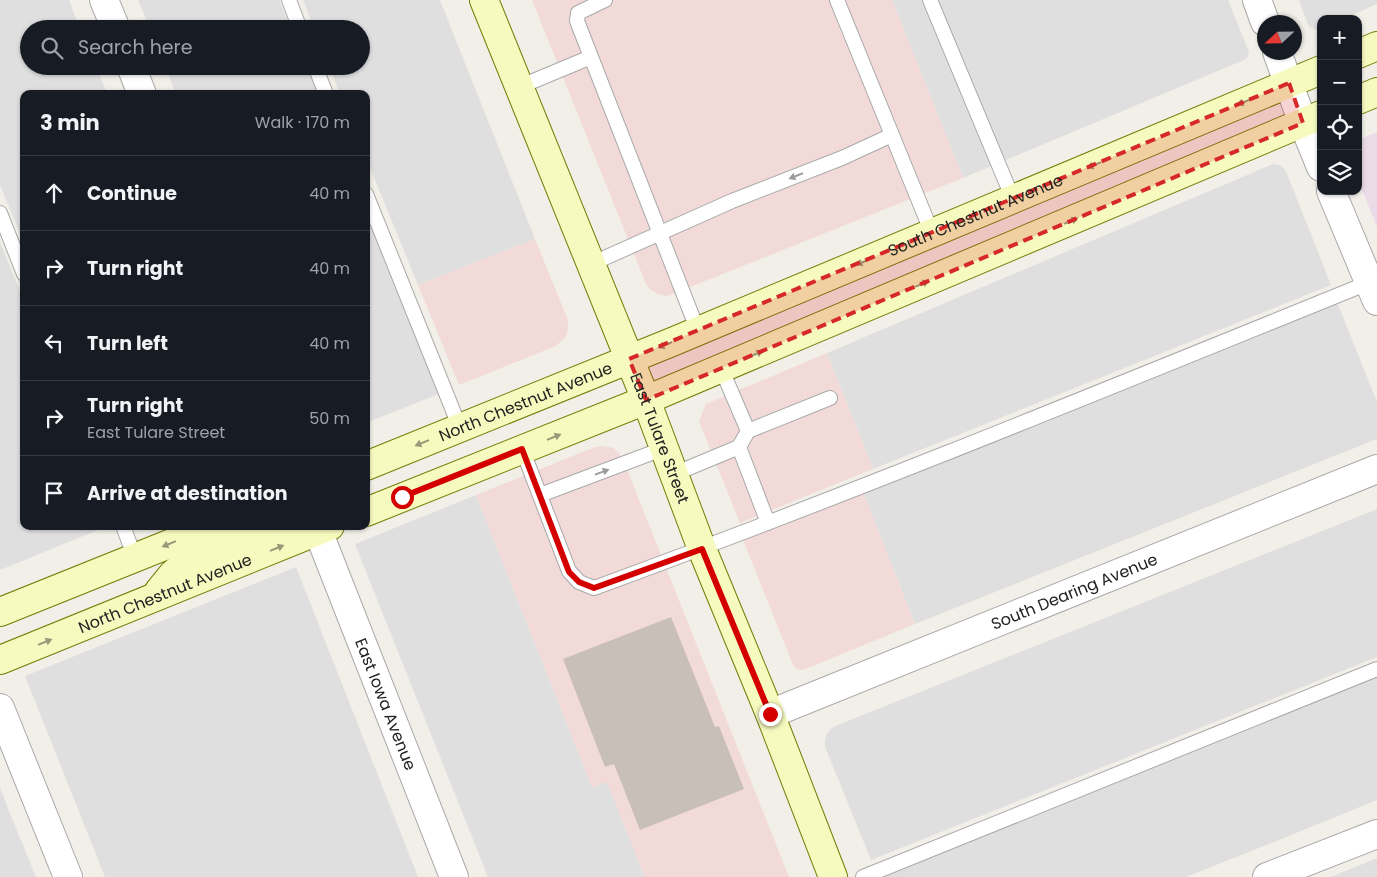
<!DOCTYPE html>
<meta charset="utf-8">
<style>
body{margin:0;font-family:Poppins,sans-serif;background:#242831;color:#f1f3f6}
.controls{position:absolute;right:15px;top:15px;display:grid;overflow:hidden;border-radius:10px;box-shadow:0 1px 4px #0004}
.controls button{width:45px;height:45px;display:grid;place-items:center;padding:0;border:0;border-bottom:1px solid #363941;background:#171b24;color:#f1f3f6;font:25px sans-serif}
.compass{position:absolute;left:1257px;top:15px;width:45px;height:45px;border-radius:50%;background:#171b24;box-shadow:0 1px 4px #0004;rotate:248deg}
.stop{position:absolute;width:15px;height:15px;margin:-11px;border:4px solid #d40000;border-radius:50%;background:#fff}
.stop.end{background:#d40000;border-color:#fff;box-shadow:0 1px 5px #0008}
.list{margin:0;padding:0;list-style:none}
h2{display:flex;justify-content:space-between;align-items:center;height:65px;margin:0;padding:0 20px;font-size:21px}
h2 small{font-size:16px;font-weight:400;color:#9ea1a6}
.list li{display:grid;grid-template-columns:32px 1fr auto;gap:15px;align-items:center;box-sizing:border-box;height:75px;padding:0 20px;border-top:1px solid #363941}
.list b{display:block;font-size:19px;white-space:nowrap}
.list p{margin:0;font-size:16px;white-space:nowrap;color:#9ea1a6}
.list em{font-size:16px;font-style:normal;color:#9ea1a6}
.icon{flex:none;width:28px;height:28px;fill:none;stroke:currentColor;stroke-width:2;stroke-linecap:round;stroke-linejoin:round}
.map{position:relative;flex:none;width:1377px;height:877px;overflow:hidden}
.search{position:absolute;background:#171b24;box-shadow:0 1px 4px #0004;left:20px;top:20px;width:350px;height:55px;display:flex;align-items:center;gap:12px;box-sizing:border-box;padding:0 18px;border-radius:28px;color:#9ea1a6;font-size:19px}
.panel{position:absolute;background:#171b24;box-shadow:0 1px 4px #0004;left:20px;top:90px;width:350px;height:440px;border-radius:10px}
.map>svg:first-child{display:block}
.residential{fill:#e0dfdf}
.commercial{fill:#f2dad9}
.industrial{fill:#ebdbe8}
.building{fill:#c7bfb8}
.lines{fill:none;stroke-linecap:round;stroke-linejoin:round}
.service-casing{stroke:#a9a9a9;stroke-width:16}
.minor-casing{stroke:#a9a9a9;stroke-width:30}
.secondary-casing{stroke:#707d05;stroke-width:30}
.service{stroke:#fff;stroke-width:14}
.minor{stroke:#fff;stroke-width:28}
.secondary{stroke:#f7fabf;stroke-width:28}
.oneway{fill:#979978}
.oneway2{fill:#9c9c9c}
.route{stroke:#d40000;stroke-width:6}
.marked{fill:#d62828;fill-opacity:0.2;stroke:#d62828;stroke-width:4;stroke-dasharray:10 6;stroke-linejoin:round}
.labels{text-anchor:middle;stroke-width:4;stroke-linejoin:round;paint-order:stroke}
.street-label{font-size:16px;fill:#222;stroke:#fff}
</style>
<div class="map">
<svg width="1377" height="877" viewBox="0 0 1377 877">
<rect width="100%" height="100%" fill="#f2efe9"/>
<path class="residential" d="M0,0H69L80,29H29V66H96L107,94H24V244L0,185Z
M138,0H279L291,29H150Z
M303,0H440L535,239L418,285L366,158V94H340L329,66H361V29H314Z
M892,0H1228L1249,52L1248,57L1244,60L963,178Z
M1299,0H1377V4L1343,19H1321V28L1316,30L1309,27Z
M165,66H306L318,94H176Z
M1273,164L1280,165L1286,171L1331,285L873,469L827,353Z
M366,214L439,394L366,423Z
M0,242L24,301V526H108L0,570Z
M1337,302L1377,402V439L915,624L863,492Z
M476,495L592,787L607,781L645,877H488L355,544Z
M1377,509V657L871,860L825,747V742L826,736L829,731L833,727Z
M296,567L418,877H105L25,676Z
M1377,676V800L1284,838L1186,877H882L881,875Z
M0,787L9,811L36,877H0Z
M1377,858V877H1330L1341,873Z"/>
<path class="commercial" d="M532,0H892L963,178L673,294L666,296L658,294L651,290L646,284Z
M535,239L568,320V329L566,337L556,346L459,385L418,285Z
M827,353L873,469L740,523L699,421L706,404Z
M602,446L614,448L622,457L789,877H645L607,782L592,787L476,495L595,447Z
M863,492L915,624L803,670L797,669L793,665L743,540Z"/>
<path class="industrial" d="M1377,132V227L1358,180V140Z"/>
<path class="building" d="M671,617L715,727L719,726L744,789L640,830L614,764L605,767L563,659Z"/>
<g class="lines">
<defs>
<path id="service" d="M289,0L300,29
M605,0L578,13L577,21L698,331
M837,0L932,233
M930,0L1013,199
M315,66L326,94
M519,87L591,57
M366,194L460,428
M0,213L24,274
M591,264L732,201L842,158L892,135
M721,368L748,431
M522,449L569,571L579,582L594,588C856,492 1114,386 1373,281
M674,474L739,447
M540,495L665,448
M768,523L739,447L748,431L830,398
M123,526L135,558
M863,877L1377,669"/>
<g id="minor">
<path d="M104,0L116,29"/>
<path d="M1257,0L1265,22"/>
<path d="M1277,52L1303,123L1321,167"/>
<path d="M131,66L142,94"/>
<path d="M1331,191L1377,301"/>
<path id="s1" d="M318,531L454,877"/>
<path d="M0,708L68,877"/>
<path id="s2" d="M770,714L1377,469"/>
<path d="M1267,877L1377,834"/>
</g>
<g id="secondary">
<path id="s3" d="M484,0L646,400L702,549L770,714L833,877"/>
<path d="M1358,54L1377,46"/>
<path d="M1358,100L1377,92"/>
<path id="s4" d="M366,466L672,342L1321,70"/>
<path d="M366,512L646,400L1321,115"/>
<path d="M159,591L172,575L186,563L206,553L273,526"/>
<path d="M0,612L214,526"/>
<path id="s5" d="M0,660L330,526"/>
</g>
</defs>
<use href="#service" class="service-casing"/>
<use href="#minor" class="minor-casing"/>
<use href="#secondary" class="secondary-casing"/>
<use href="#service" class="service"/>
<use href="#minor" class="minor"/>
<use href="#secondary" class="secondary"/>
</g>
<defs><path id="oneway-solid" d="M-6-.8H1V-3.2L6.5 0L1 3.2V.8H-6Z" transform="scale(1.25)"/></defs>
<g class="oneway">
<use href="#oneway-solid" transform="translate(1244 102) rotate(157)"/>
<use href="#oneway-solid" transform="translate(1094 165) rotate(157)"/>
<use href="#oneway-solid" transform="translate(1071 221) rotate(-23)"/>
<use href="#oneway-solid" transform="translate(863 262) rotate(157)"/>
<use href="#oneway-solid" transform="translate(922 284) rotate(-23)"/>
<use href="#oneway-solid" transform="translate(665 345) rotate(158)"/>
<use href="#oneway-solid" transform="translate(756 354) rotate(-23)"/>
<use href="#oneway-solid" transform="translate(554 437) rotate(-22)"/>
<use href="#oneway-solid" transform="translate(422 443) rotate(158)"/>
<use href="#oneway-solid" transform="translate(169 544) rotate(158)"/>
<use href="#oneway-solid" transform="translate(277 548) rotate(-22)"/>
<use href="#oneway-solid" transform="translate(45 642) rotate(-22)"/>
</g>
<g class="oneway2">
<use href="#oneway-solid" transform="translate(796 176) rotate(158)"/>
<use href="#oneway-solid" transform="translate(602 472) rotate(-20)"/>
</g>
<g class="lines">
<path class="route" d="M402,497L522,449L569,572L579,582L594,588L702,549L770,714"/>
</g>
<path class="marked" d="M1289,83L1303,123L646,400L629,359Z"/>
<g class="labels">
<g class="street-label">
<text dy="6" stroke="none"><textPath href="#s4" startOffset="659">South Chestnut Avenue</textPath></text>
<text dy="6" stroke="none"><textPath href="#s4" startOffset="172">North Chestnut Avenue</textPath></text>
<text dy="6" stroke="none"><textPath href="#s3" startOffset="472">East Tulare Street</textPath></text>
<text dy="6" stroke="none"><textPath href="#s2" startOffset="328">South Dearing Avenue</textPath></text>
<text dy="6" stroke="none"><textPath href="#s5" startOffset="178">North Chestnut Avenue</textPath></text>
<text dy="6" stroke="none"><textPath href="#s1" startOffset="186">East Iowa Avenue</textPath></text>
</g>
</g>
</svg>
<div class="controls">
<button>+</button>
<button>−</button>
<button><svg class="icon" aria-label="locate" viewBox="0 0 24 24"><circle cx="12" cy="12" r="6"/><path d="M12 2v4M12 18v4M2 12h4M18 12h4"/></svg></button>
<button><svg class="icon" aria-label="layers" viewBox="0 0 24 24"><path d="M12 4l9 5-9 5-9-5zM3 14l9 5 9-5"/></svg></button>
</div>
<svg class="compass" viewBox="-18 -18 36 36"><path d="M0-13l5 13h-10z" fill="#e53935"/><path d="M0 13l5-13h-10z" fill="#9ea1a6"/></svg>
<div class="stop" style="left:402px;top:497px"></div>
<div class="stop end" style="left:770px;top:714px"></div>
<div class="search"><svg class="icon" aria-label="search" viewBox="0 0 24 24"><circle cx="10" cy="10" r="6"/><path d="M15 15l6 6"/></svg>Search here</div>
<section class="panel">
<h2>3 min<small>Walk · 170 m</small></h2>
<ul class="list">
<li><svg class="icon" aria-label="ahead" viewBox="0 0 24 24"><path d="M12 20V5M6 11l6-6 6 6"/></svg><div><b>Continue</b></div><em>40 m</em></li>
<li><svg class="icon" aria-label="right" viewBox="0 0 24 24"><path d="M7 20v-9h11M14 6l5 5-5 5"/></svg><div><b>Turn right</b></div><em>40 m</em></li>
<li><svg class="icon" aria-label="left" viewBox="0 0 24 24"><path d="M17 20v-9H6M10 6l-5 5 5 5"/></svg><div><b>Turn left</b></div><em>40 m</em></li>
<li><svg class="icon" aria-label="right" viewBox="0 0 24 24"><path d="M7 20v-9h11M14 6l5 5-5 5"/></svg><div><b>Turn right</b><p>East Tulare Street</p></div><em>50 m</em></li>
<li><svg class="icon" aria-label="arrive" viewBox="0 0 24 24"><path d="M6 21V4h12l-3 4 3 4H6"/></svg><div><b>Arrive at destination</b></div></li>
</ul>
</section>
</div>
